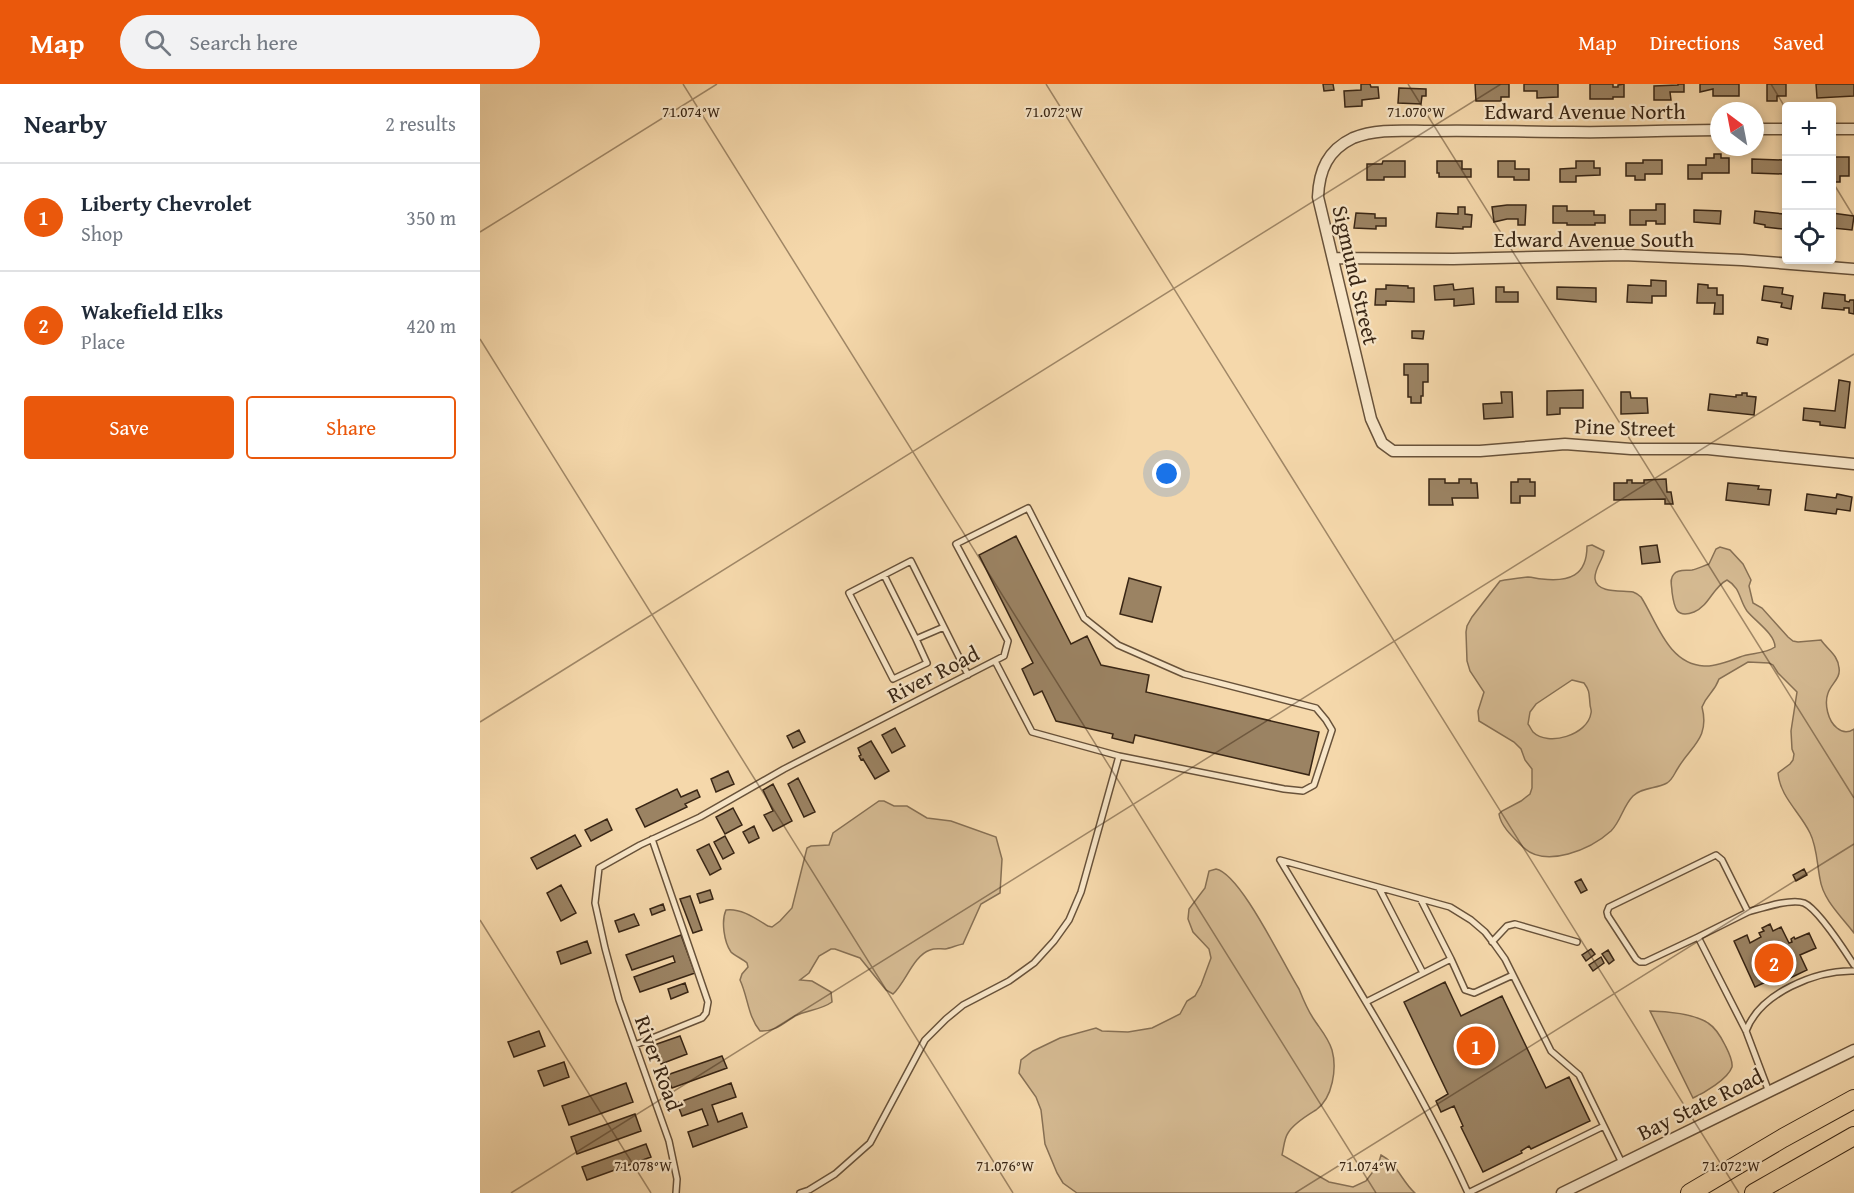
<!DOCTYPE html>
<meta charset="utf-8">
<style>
body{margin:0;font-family:"Gentium Book Plus",serif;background:#f2f2f3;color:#1f2937}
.controls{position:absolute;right:18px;top:18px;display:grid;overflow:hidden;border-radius:6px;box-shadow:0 3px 9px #0003}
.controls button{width:54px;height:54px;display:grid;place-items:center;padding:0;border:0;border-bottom:2px solid #e0e1e3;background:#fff;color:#1f2937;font:30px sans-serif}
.compass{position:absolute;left:1230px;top:18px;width:54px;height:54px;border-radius:50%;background:#fff;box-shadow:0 3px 9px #0003;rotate:328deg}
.you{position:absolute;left:687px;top:390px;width:21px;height:21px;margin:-15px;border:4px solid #fff;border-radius:50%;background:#1a73e8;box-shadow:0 0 0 9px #1a73e833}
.badge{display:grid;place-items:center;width:39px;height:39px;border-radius:50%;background:#ea580c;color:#fff;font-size:20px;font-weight:700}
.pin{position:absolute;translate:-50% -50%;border:3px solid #fff;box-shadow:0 2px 6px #0006}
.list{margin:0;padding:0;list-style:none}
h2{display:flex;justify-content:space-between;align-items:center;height:78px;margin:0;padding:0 24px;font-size:26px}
h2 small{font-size:20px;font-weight:400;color:#747a83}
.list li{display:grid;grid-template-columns:39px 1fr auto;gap:18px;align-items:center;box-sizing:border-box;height:108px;padding:0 24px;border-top:2px solid #e0e1e3}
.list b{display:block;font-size:22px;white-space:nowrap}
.list p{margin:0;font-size:20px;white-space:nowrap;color:#747a83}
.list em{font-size:20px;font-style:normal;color:#747a83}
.actions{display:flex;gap:12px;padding:18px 24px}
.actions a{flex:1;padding:14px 0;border:2px solid #ea580c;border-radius:6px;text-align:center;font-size:21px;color:#ea580c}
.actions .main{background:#ea580c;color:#fff}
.icon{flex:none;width:33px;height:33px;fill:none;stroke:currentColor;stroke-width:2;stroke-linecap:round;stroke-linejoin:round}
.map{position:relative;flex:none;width:1374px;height:1109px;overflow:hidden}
header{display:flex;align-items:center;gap:36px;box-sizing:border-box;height:84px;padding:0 30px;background:#ea580c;color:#fff}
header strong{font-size:28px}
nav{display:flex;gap:33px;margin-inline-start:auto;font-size:21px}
.search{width:420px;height:54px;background:#f2f2f3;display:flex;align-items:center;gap:15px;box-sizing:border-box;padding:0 21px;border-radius:33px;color:#747a83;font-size:22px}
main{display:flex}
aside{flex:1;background:#fff}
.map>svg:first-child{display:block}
.green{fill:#d5ba92;stroke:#877054;stroke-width:1.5;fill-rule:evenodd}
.building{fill:#9b8363;stroke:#392615;stroke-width:1.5}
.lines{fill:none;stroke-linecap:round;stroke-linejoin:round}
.lane-casing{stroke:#68523a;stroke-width:8}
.street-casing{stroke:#68523a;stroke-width:13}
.highway-casing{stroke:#392615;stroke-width:20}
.lane{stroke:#f8e6c8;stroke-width:5}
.street{stroke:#f8e6c8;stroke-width:10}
.highway{stroke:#f5d8ab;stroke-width:18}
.ticks{fill:none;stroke:#392615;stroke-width:1.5;stroke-opacity:0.45}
.labels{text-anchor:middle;stroke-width:4.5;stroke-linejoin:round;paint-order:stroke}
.street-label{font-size:22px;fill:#392615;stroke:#f8e6c8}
.ticks-label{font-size:15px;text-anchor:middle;fill:#392615;stroke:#f8e6c8;stroke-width:4.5;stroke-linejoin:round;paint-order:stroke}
</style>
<header>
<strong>Map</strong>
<div class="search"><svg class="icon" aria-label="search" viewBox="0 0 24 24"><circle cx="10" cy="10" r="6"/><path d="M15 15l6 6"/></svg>Search here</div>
<nav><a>Map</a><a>Directions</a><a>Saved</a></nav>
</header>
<main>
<aside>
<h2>Nearby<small>2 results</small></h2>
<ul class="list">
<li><span class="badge">1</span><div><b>Liberty Chevrolet</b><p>Shop</p></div><em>350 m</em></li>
<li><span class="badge">2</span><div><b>Wakefield Elks</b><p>Place</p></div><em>420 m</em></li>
</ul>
<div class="actions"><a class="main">Save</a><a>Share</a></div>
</aside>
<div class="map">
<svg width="1374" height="1109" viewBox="0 0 1374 1109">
<rect width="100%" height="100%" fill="#f5d8ab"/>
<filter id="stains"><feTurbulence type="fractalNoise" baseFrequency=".00333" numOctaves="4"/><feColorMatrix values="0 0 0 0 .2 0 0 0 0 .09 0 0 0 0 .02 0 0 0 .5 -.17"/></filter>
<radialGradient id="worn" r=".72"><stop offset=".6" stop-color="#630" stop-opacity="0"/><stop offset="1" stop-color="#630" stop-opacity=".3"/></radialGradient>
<path class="green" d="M1112,461L1124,467C1123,476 1114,485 1115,495C1117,510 1144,506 1153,508C1156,509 1159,511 1161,513C1177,538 1188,580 1224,582C1235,583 1250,577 1260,573C1271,569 1285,570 1295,563C1295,550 1275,537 1267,527C1259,516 1261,504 1247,496C1233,503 1229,522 1214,528C1196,535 1194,523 1192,508C1192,502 1189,495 1194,490C1198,485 1206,487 1212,486C1217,485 1223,482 1229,480L1236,465L1240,463L1250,466L1263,480L1271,496L1269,502L1273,519L1282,524L1308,553L1313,557L1318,558L1341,556C1348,566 1358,571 1359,584C1361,594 1351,600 1348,609C1344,620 1348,637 1357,644C1363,649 1368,649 1374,645V849C1362,833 1343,816 1340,795C1337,780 1337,763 1330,749C1320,728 1300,713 1298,689L1310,680L1313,676L1314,670L1312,665L1311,647L1317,608L1298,589L1293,581L1289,579L1268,578L1239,595C1234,609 1227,610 1222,623C1230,654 1211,662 1198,684C1194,690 1193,695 1187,699C1176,705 1162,703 1153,712C1143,722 1141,737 1131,747C1111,765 1066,785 1043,763C1034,754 1021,743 1019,730L1022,727L1041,717L1050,710L1052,704V685L1045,676L1041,665L1034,658L999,637L998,627L1004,608L990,587L987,577L986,548L987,542L992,533L1020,497C1029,495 1039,494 1048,493C1053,493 1057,495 1062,495C1089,498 1107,492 1107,462ZM1092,596L1104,599C1110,607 1109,610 1110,620C1110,624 1112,626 1111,629C1108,651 1068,663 1053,648C1052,647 1049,641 1048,640L1050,628L1056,620Z
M399,717H404L414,722H427L447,734L471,737L516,753L522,775L520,809L501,820L483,860C477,861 471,864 465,865C459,865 455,864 450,866C433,872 426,898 413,910L406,906L380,874L355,865H351L339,872L329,889L320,896L332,897L351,908L352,918C341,926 327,926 315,932C304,939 295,948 280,947C268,933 268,913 260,896L262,890L268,883L267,879C263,875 255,872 251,868C244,858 241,837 246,826C261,824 275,834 288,842L292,843L300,837L312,824L327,764L331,762L349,761L353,749Z
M736,785C761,790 803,880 819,905C823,915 827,925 833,934C840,945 848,953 852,966C857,984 853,1014 836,1026C828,1031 814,1039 808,1049C804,1055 804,1063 802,1071L849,1098L873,1103L886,1097L898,1081L901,1071C917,1079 922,1098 935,1109H597L583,1099L577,1089L565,1060L561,1026L556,1013L539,989L541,976L553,967L580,954L616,944L622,947L648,948L672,944L700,930L707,917L715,912L721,901L731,874L729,865L713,848L708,835L709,825L725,804L729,787Z
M1170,927C1186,927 1215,930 1228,939C1236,944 1241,953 1245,961C1248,967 1253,976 1252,983C1248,995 1224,1009 1213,1014Z"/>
<path class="building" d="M843,0H853L854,6L844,7Z
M881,0H890L891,3H898L899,14L882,16V22L865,23L864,7L881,6Z
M995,0H1029V13H1021V17H996Z
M1044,0H1078V13L1057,14V7H1044Z
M1110,0H1133V3H1138V1L1144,0V13H1133V15H1110Z
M1198,0H1204V8H1190L1191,16H1174V2L1198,1Z
M1220,0H1259V12H1233V5L1220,8Z
M1287,0H1306V12H1297V17H1287Z
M1336,0H1374V12L1337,14Z
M919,4L946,5V12H942L941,20L918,19Z
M1234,70H1241V74H1249V89H1222V95H1208V81H1226V74H1234Z
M1352,73H1369V92H1360V98H1352Z
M1272,75L1303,76V81H1306V88H1303V90L1272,89Z
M1163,76H1182V90H1165V96H1155V92H1146V79H1163Z
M903,77H925V93H904V96H887V80H902Z
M957,77H982V85H991V93H959V89H957Z
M1018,77H1035V85H1049V96H1034V93H1018Z
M1096,77H1114V84H1120V91L1096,92V98H1080V85L1096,84Z
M1176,120H1185V140H1176V137H1166V141H1150V126H1176Z
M1027,121H1046L1045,141H1038V135H1027L1014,138L1012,123Z
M1073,122H1087V127H1114V131H1125V139H1115V141H1087V139H1073Z
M978,123H985V130L992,131L991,143H983V145L956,143L957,129L978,130Z
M1214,126L1241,127L1240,140L1214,138Z
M1275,127L1304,130V132H1306V142H1303V145L1285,143V141L1274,139Z
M876,129L895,130V134H906V142H896V145L874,144Z
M1352,129L1374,132L1372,146L1353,144L1352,151Z
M1171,196L1186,197V212H1172V219L1147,218L1148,201L1171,202Z
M973,200L974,206L993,204L994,220L974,222V215L955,216L954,202Z
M1218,200L1228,201V204H1237V211H1243V230H1234L1235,219H1217Z
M906,201L928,202V204H934V218L906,217V221H895L896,205H906Z
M1284,202L1303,204L1302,210L1313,212L1311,225L1301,223L1302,219L1282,216Z
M1016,203H1024V208H1038V218H1016Z
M1077,203L1116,204V218L1077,215Z
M1344,209L1365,211V217L1369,218L1370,216H1374V230L1369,229V224H1364V226L1342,224Z
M932,247H944L943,255L932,254Z
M1278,253L1288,255L1287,261L1277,259Z
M924,280H948V298H943V312H941V319H931V313H928V291H924Z
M1359,296L1370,298L1365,344L1340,341V338L1323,336L1324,324L1355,327Z
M1103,306V324H1080V330L1067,331V307Z
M1021,308H1032L1033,333L1004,335L1003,320L1022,319Z
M1141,308H1150L1151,314H1167L1168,329L1141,330Z
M1262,309H1267V312L1276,313L1274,331L1228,326L1230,310L1256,313V311H1262Z
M949,395H965V399H979V395H991V399H997L998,414H972L973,421H949Z
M1038,395H1050V398H1055V412H1040V419H1031V398H1038Z
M1186,395L1187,408H1191L1193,420H1185V415L1134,416V399H1147V396H1152V399H1164V396Z
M1248,399L1279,402L1278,405L1291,406L1289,421L1246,416Z
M1327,410L1356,414L1357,410L1372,413L1370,427L1357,425L1356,430L1325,426Z
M536,452L591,560L607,552L621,581L669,591L666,608L839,648L829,691L655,651L653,659L632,654L633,650L576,637L562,607L554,611L542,585L553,579L499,471Z
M1177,461L1180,478L1162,480L1160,463Z
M649,494L681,503L672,538L640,530Z
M415,644L425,662L412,669L402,651Z
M319,646L325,658L313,664L307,652Z
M391,657L409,687L395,695L383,675L381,676L379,672L381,671L378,664Z
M248,687L254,700L236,708L231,695Z
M318,694L335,728L324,733L308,700Z
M293,700L312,737L293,747L284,731L293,727L283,706Z
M197,705L201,713L217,706L220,713L205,720L207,723L165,743L156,725Z
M253,724L262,741L245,750L236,733Z
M127,735L132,746L111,757L105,746Z
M274,742L279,754L269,759L263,748Z
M95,751L101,762L57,785L51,774Z
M245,752L254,769L243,775L234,758Z
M229,760L241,785L230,791L217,766Z
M1324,785L1327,791L1316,797L1313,791Z
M1101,795L1107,806L1101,809L1095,798Z
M81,801L96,829L81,837L67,809Z
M230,806L233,815L220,819L217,810Z
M210,812L222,846L213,849L200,815Z
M183,820L185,826L172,831L170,825Z
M154,830L159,841L139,848L135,837Z
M1290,840L1293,847L1301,843L1309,859L1312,858L1311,855L1314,853L1315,855L1329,849L1336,864L1320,871L1327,886L1306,896L1303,890L1275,903L1254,857L1267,851L1270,859L1281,853L1279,849L1284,847L1282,844Z
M201,851L215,889L160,908L154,893L195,878L193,872L152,886L146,871Z
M107,857L111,869L81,880L77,868Z
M1111,865L1115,870L1106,877L1102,871Z
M1128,866L1134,876L1129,880L1122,870Z
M1121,873L1124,879L1113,887L1109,881Z
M965,898L981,932L1022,912L1066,1004L1089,993L1110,1037L1051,1065L1049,1062L1041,1067L1042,1069L1003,1088L981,1043L983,1042L974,1022L961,1028L956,1017L968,1010L924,918Z
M205,899L208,908L191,915L188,905Z
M59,947L65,962L34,973L28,958Z
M200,952L207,970L181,980L174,961Z
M242,972L247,984L192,1004L187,991Z
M84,978L89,993L64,1002L58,987Z
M146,999L153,1018L89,1041L82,1022Z
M251,999L256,1013L232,1021L238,1038L262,1029L267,1043L213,1063L208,1048L228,1041L222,1025L202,1032L197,1019Z
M155,1030L161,1047L97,1070L91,1053Z
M166,1060L171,1073L107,1096L102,1083Z"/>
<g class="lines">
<defs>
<path id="lane" d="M404,491L436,555
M464,543L436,555L447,579L413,595L369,509L431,477L488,591
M899,804L943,889
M941,816L971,875L985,906L994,909L1033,891
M1218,853L1268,828
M1012,858L1027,842L1035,840L1097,858
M886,918L971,875
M1266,947C1280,909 1336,886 1374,887
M155,961L222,934L226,929L228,918L172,755
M1289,1008L1266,947L1218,853L1165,878H1160L1156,875L1128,832L1127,828L1129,823L1236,771L1242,776L1268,828C1282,824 1311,814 1324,819C1338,825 1365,867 1374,881
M196,1109L197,1095L189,1057L139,916L125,864L115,819L119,784L160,761L220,733L304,685L524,572L528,557L476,460L548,424L604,534L638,561L704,590L836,624L846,636L852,646L834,701L823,707L804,705L639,672
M320,1109L329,1106L355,1090L390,1059L445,956L466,935L483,921L529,897L554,879L574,857L589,836L601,808L639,672L552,648L515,577
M988,1109C935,992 866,886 800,776L970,823L991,836L1005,848L1015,861L1025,875L1071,967L1099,991L1142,1079
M988,1109L1124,1042"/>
<path id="street" d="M1275,45H1306
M1352,45H1374
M1239,46C1190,46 1141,49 1092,48C1045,48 998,46 950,47C925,47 897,44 873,54C848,66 839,86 838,113L891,335L902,359L913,367H1000L1085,360L1151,365H1228L1374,380
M853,174L973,175L1143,171L1262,176L1374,185
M1082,1109L1374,966"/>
<path id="highway" d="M1210,1109L1303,1054L1374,1015
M1274,1109L1374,1052"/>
</defs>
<use href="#lane" class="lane-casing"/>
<use href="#street" class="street-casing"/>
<use href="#highway" class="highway-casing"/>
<use href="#lane" class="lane"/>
<use href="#street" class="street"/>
<use href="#highway" class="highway"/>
</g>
<path class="ticks" d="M203,0L896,1109M566,0L1259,1109M928,0L1374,714M1291,0L1306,25M1352,97L1374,133M0,148L237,0M0,255L533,1109M0,638L1021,0M0,836L171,1109M31,1109L1374,270M815,1109L1374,760"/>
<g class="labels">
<g class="street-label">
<text x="1105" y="35">Edward Avenue North</text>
<text x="1114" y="163">Edward Avenue South</text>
<text transform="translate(876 191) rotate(77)" y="8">Sigmund Street</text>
<text transform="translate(1145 343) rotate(2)" y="8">Pine Street</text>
<text transform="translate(453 590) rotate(-27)" y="8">River Road</text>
<text transform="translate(179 979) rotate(70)" y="8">River Road</text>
<text transform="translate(1220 1020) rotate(-26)" y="8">Bay State Road</text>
</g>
</g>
<g class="ticks-label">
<text x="211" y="33">71.074°W</text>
<text x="936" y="33">71.070°W</text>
<text x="574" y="33">71.072°W</text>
<text x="163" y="1087">71.078°W</text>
<text x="525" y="1087">71.076°W</text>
<text x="888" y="1087">71.074°W</text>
<text x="1251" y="1087">71.072°W</text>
</g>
<rect width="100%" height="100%" filter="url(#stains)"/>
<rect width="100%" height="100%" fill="url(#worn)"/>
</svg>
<div class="controls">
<button>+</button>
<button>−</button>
<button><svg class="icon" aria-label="locate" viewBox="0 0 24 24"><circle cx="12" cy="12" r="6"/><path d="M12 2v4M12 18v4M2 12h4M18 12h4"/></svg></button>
</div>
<svg class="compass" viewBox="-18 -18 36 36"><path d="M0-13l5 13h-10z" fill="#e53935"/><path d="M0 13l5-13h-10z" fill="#747a83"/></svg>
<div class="you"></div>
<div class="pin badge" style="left:996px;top:962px">1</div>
<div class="pin badge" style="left:1294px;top:879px">2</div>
</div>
</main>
